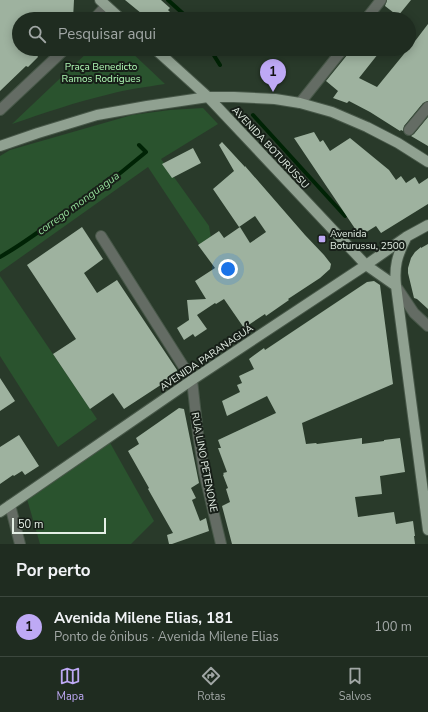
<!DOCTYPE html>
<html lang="pt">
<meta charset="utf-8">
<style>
body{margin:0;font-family:"Nunito Sans",sans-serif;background:#273429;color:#f1f3f6}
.scale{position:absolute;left:12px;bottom:10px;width:94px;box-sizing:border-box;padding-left:4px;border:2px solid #e4efe5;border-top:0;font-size:11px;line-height:14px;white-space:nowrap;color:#e4efe5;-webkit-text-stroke:3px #171f18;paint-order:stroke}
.you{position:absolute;left:228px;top:269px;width:14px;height:14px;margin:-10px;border:3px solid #fff;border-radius:50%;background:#1a73e8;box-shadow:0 0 0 6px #1a73e833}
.badge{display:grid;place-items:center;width:26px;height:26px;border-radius:50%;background:#bea9f5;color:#111;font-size:13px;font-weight:700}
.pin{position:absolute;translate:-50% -33px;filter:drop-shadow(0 1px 2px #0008)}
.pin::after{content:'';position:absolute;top:21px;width:14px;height:12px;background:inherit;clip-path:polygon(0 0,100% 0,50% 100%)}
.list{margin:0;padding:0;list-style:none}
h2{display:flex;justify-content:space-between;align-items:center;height:52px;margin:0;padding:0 16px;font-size:17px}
h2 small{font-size:13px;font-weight:400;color:#a1a7a5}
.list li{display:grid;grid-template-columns:26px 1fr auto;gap:12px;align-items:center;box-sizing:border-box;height:60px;padding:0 16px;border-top:1px solid #3c483e}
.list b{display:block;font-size:15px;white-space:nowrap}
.list p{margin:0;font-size:13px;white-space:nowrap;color:#a1a7a5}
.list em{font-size:13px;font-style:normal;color:#a1a7a5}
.icon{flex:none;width:22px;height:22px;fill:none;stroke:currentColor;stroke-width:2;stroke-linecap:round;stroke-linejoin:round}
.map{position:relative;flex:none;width:428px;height:544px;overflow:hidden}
.search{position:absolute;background:#1f2c20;box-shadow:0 2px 10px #0003;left:12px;right:12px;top:12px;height:44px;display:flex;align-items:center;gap:10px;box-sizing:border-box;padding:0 14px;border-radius:22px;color:#a1a7a5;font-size:15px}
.sheet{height:112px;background:#1f2c20}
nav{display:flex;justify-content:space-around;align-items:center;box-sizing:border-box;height:56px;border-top:1px solid #3c483e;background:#1f2c20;font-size:11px;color:#a1a7a5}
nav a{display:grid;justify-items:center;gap:2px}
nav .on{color:#bea9f5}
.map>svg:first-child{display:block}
.green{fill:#2a532e}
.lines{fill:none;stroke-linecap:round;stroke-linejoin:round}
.stream{stroke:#002305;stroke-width:4}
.building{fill:#9eb29f}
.minor-casing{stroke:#475748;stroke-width:12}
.major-casing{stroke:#475748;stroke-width:12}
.minor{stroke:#646c64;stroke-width:10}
.major{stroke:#90a191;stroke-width:10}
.poi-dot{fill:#bea9f5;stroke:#171f18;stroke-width:1.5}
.labels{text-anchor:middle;stroke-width:4;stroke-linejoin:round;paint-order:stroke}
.park-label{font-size:10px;fill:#b1fab6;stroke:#171f18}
.street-label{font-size:10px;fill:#e4efe5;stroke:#171f18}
.poi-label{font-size:10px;fill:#e4efe5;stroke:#171f18;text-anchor:start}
.water-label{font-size:11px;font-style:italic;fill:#90d996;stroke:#171f18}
</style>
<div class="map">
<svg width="428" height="544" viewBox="0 0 428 544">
<rect width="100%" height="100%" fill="#293a2a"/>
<path class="green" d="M91,49H128L165,84C146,87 128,89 110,94C76,102 44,113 12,124Z
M203,108L218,124L161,159L209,226L211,238V262L148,167L0,272V156L10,150L132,115L170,110Z
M0,276L97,419L58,447L0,356Z
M109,441L154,521L131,544H40L27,499Z"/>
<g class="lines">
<path class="stream" d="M168,0L189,19
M210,49L220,65
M253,115L345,216
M0,257C16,248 30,238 44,228C79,205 114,179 146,152L139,145"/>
</g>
<path class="building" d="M0,0H74L73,19H19V49H43L37,55L38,57L28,67L26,66L0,91Z
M125,0H161L170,8L168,10L177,19H152L148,16L147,18Z
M387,0H411L398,16L385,6Z
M428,24V101L423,103L404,126L403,131L401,130L400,131L370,112L349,101L347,103L333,98L338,91L326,81L352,49H382L359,78L377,87L408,49H409Z
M428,117V146L411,136L414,134Z
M314,132L320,142L323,140L330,151L350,138L389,170L396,180L401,176L406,183L415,177L419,184L428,178V204L381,233L376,226L360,236L294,138Z
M222,142L245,167V166L305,235L324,255L331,264L330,269L320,278L288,299L289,300L266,316L265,314L244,328L224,299L216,304L215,303L197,315L207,329L195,337L193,334L184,340L177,328L189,320L187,300L206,299L195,281L215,268L198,245L219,231L224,238L240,227L250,243L266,232L255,216L239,227L213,189L234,171L219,145Z
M193,148L201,163L172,178L162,164Z
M82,227L103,259L84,273L97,293L117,280L177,370L176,375L124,409L113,393L90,409L53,354L76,339L27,265Z
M428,244V309L417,299L414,298L408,273V268L411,258L415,252L421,247V248Z
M374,281L380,285L393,384L302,423L306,444L316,443L317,444L362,438V444L384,441V440L400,438L405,472L380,476L382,494L355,497L358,517L394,512L396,524L413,521L415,536H414L415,544H232L222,506L230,502L226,489L228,488L223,475L224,474L223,473L227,472L218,448H221L218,440L276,413L267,396L227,416L222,401L240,392L237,385L242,383L239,376L254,369L249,359L264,348L265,350L367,282Z
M0,378L15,401L0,411Z
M179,408L184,409L199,483L191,488L196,498L192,500L200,521L206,518L209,531L172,544H169L167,535L173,533L148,489L149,488L128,451L139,444L136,438Z
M19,435L39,466L25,475L22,471L14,476L13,475L0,484V447Z"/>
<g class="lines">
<defs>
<path id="minor" d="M94,19L106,6
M366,19L381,0
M300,103L343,49
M0,110L65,49
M409,130L428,107
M101,236L192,380L198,434L204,472L221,544
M396,286L414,313L428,326
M10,505L20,544"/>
<path id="major" d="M100,0L121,19
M155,49L208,97L366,265L396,286
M0,146L38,133L97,115L147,106L208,97H234L275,99L300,103L332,112L367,127L398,143L428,162
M406,238C397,256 394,266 396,286L428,530
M0,512L192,380L366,265L406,237L428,225"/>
</defs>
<use href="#minor" class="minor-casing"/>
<use href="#major" class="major-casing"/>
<use href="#minor" class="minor"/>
<use href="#major" class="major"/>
</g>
<rect class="poi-dot" x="318" y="235" width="8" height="8" rx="2"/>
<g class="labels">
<g class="park-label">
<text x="101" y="70">Praça Benedicto<tspan x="101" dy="12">Ramos Rodrigues</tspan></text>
</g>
<g class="street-label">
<text transform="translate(271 147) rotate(47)" y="4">AVENIDA BOTURUSSU</text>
<text transform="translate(206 357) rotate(-34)" y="4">AVENIDA PARANAGUÁ</text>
<text transform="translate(205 462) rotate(79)" y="4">RUA LINO PETENONE</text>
</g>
<g class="poi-label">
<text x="330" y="237">Avenida<tspan x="330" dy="12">Boturussu, 2500</tspan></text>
</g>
<g class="water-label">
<text transform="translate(78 203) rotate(-36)" y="4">corrego monguagua</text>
</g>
</g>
</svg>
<div class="scale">50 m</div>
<div class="you"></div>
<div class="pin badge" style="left:273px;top:92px">1</div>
<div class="search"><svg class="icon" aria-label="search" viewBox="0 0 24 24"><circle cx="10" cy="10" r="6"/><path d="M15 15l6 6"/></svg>Pesquisar aqui</div>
</div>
<section class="sheet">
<h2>Por perto<small></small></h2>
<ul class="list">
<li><span class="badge">1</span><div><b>Avenida Milene Elias, 181</b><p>Ponto de ônibus · Avenida Milene Elias</p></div><em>100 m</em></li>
</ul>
</section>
<nav>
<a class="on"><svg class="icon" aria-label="map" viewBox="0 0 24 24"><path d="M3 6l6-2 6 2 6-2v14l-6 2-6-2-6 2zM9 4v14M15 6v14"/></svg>Mapa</a>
<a><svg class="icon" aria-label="directions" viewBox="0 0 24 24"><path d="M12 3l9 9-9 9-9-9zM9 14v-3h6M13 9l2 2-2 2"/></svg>Rotas</a>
<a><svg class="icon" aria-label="saved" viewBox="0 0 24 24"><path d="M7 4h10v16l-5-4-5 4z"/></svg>Salvos</a>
</nav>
